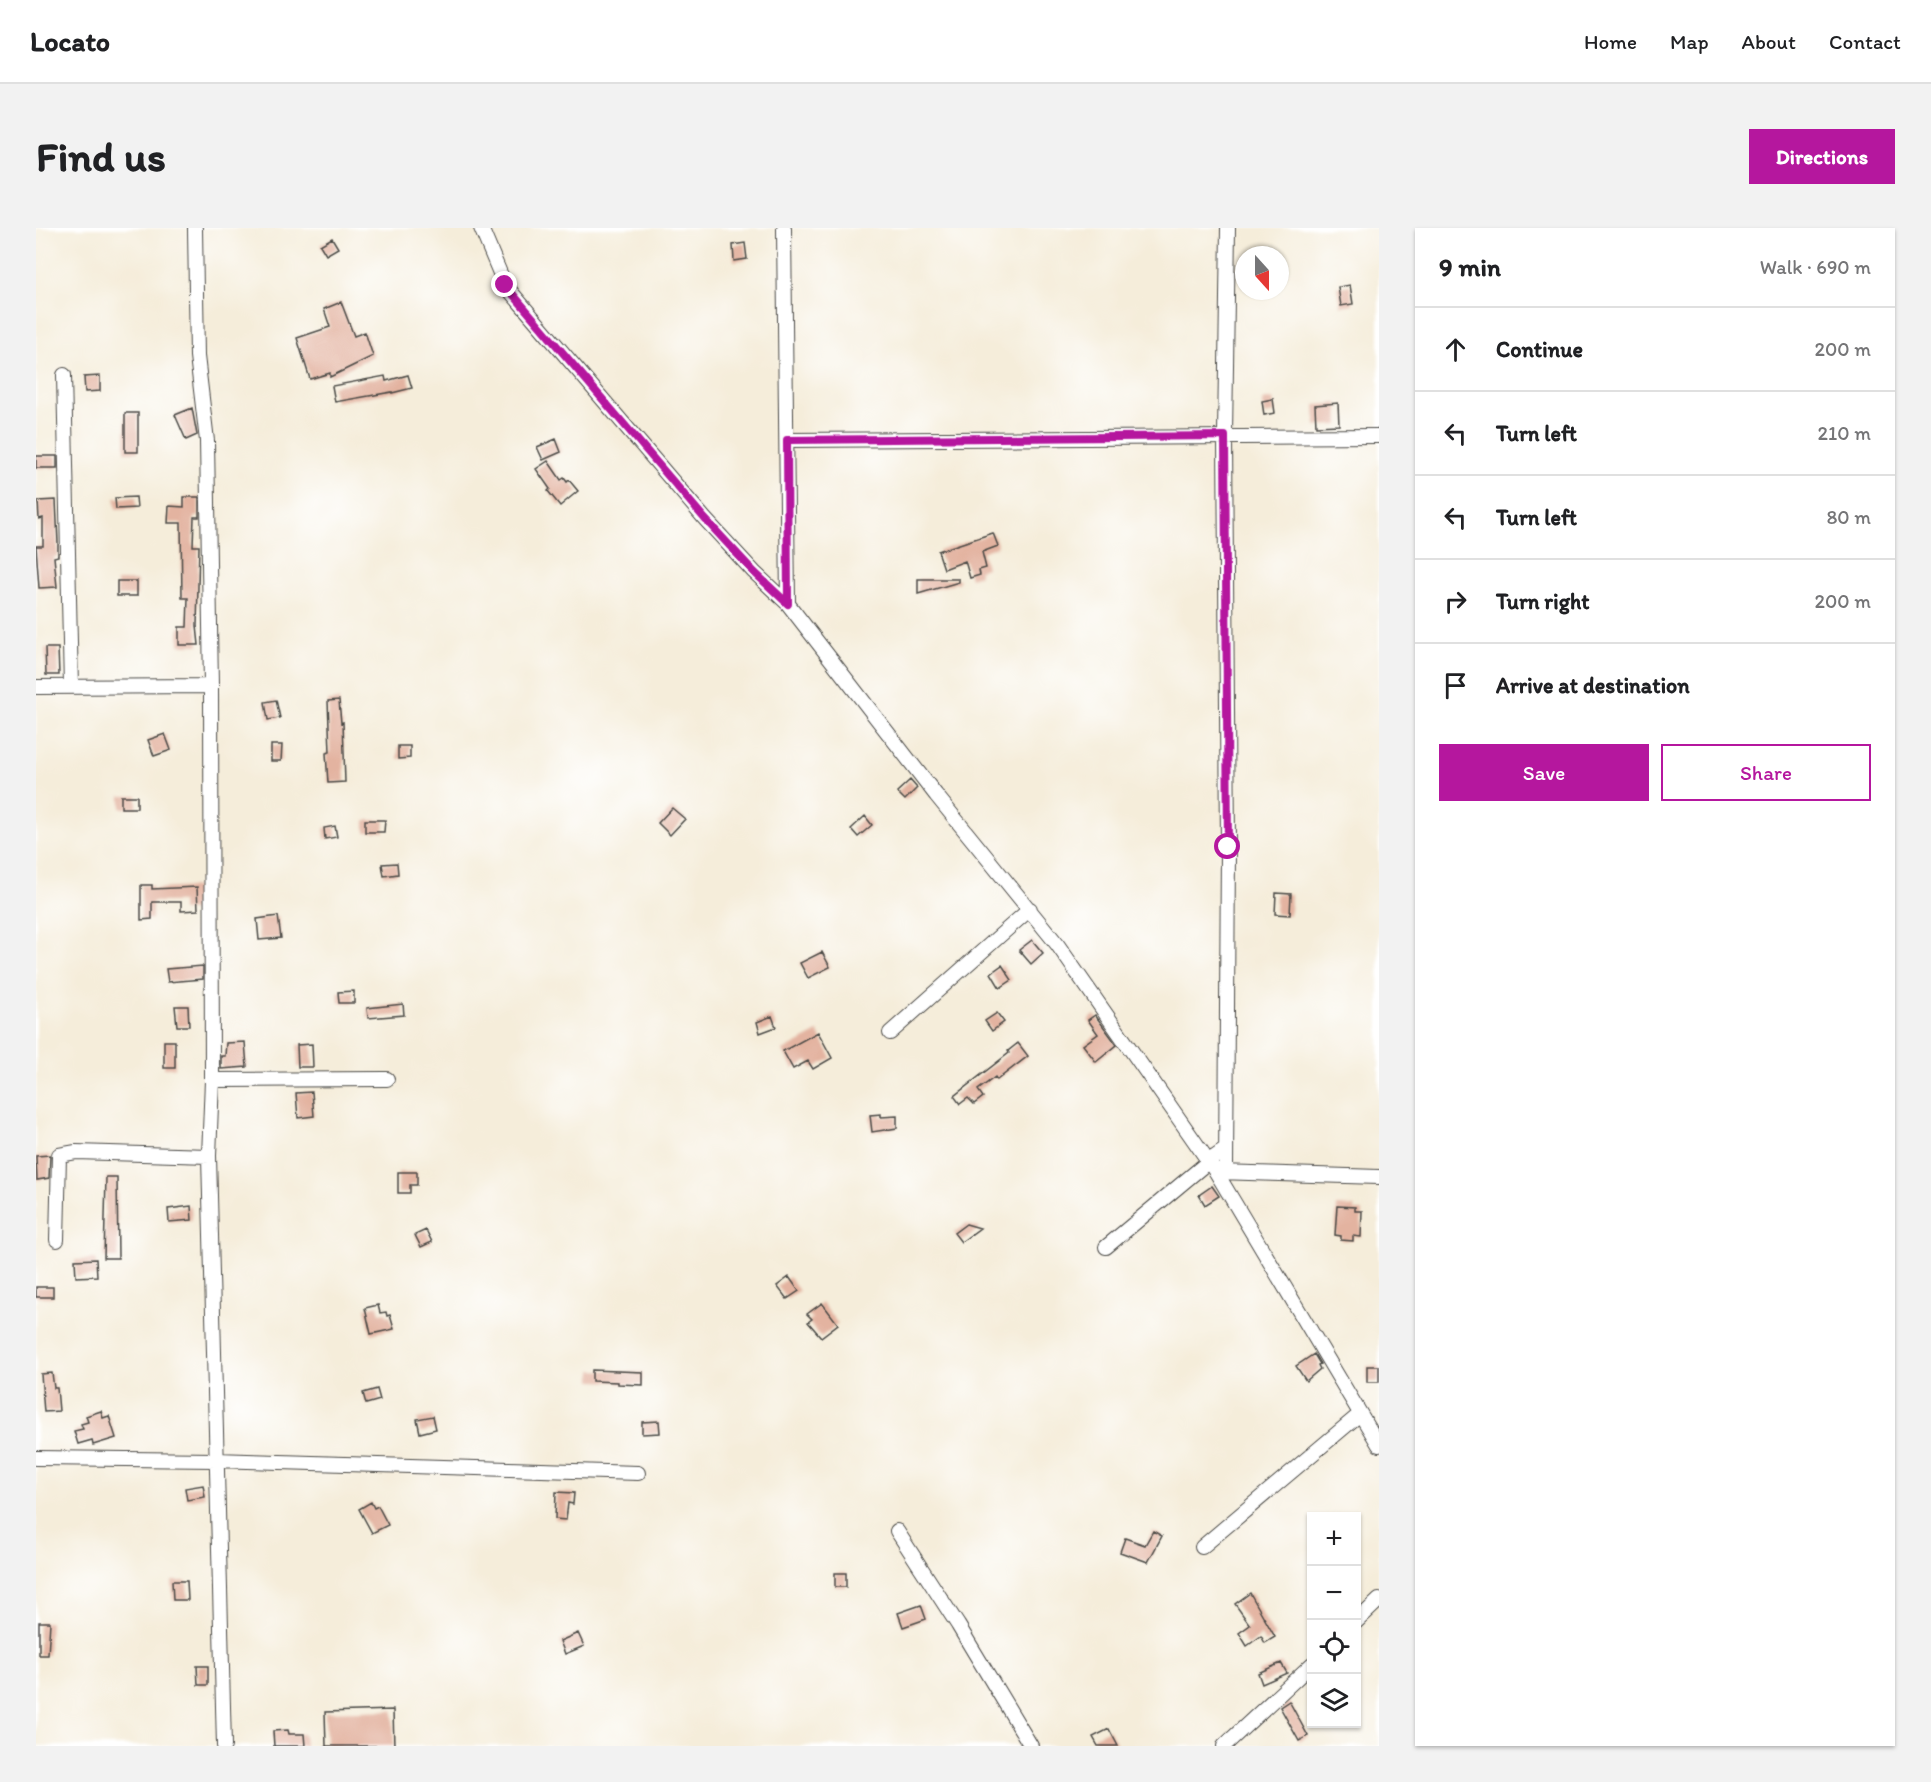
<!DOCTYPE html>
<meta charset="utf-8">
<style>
body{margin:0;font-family:Itim,sans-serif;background:#f2f2f2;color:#202124}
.controls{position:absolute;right:18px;bottom:18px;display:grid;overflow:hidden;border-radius:0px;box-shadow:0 2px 4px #0004}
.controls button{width:54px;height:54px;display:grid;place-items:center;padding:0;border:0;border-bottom:2px solid #e0e0e0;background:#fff;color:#202124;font:30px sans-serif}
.compass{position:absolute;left:1199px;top:18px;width:54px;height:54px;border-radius:50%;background:#fff;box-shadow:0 2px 4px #0004;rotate:159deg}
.stop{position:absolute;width:18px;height:18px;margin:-14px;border:4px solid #b5179e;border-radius:50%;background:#fff}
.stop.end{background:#b5179e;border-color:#fff;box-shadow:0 2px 6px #0008}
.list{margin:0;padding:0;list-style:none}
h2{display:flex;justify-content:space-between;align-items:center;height:78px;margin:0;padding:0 24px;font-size:26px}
h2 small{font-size:20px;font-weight:400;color:#757577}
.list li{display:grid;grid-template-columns:39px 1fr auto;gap:18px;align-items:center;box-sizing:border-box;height:84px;padding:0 24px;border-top:2px solid #e0e0e0}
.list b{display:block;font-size:22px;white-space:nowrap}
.list em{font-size:20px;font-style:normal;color:#757577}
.actions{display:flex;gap:12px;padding:18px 24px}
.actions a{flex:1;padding:14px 0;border:2px solid #b5179e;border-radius:0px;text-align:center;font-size:21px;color:#b5179e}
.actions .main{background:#b5179e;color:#fff}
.icon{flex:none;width:33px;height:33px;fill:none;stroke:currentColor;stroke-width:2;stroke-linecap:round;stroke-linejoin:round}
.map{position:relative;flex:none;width:1343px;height:1518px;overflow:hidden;border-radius:0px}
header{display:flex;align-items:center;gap:36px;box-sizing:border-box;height:84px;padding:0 30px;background:#fff;border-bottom:2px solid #e0e0e0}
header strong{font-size:28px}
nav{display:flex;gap:33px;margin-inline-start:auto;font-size:21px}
.intro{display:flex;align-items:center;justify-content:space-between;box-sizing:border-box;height:144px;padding:0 36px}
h1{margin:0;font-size:42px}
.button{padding:15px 27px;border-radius:0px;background:#b5179e;color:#fff;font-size:21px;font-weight:700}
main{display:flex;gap:36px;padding:0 36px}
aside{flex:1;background:#fff;border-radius:0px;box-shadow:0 2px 4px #0004}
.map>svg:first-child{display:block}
.building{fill:#e3b3a0}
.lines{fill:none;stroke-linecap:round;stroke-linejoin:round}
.minor-casing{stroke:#494845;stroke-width:16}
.minor{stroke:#fff;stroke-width:14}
.route{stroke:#b5179e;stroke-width:8}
</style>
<header>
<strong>Locato</strong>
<nav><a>Home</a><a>Map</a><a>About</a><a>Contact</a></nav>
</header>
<div class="intro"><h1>Find us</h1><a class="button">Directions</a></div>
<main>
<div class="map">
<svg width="1343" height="1518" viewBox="0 0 1343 1518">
<rect width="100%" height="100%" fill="#fff"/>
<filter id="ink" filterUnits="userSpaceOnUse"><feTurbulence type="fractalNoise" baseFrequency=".0167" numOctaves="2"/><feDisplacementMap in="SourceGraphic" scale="12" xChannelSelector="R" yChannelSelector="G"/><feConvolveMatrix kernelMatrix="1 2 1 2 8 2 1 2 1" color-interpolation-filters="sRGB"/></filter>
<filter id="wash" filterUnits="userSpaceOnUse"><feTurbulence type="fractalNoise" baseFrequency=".008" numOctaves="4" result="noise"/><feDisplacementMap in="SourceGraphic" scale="24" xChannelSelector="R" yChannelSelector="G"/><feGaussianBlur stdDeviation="1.35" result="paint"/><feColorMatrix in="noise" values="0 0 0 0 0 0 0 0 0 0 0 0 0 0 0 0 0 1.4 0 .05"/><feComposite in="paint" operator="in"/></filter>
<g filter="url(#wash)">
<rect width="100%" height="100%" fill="#f5edda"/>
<g id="blocks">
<path class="building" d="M296,10L302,20L290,27L284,17Z
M709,15L711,31L698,33L697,17Z
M1314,57L1317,76L1305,78L1302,59Z
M305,74L318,108L329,104L337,128L294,149V145L274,151L261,110L294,99L288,81Z
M372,147L376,160L356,165V164L299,174L296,158L349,148L350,153Z
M64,148V163L49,164L48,149Z
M1237,171L1239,185L1228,187L1226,173Z
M1302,175L1303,197L1280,198L1279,177Z
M156,180L161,207L150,212L139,187Z
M89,185H102V224H89Z
M520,211L525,224L507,232L501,219Z
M0,228H21V240H0Z
M512,233L525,252L528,250L531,254L533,252L542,263L524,278L512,263L514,261L500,241Z
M100,269L101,280L80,281L79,270Z
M148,269H163V289H158L157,318H163L161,398L163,417H143V399H151L152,370H146L145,295H132L133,278L148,279Z
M20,272L22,315V328L18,329L21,359L3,360L0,318H7V290L3,291L2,273Z
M957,305L962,318L946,324L950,340L943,342L944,347L934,350L929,333L908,341L902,323Z
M882,351H923V354L882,366Z
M81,353H101V368H81Z
M9,420H22L23,447H10Z
M240,472L244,490L232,492L229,474Z
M303,472L305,495L307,494L309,554L292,555L290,525L294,524L292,473Z
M129,506L135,522L118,528L112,512Z
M235,517H246L245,533H235Z
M362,518H374V530L362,531Z
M874,552L881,560L869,572L861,564Z
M85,568H101V580H85Z
M636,580L649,591L634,607L622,595Z
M829,588L836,597L822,609L815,601Z
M329,592H349L348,604H329Z
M299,598L301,609L289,611L288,600Z
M361,635L362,646L348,648L346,636Z
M105,657H116V661L161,659L162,682L145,683V674H116V691L105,692Z
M1240,665L1255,666L1254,687L1239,686Z
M242,688L245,710L223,712L221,691Z
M996,712L1007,725L995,736L983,722Z
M786,724L794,739L772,750L764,735Z
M966,737L976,752L964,760L955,745Z
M167,738V751L132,754L130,741Z
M318,763V775H303L302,764Z
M367,776L368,787L332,790L331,780Z
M139,778H152L153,798H141Z
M961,785L968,794L956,803L949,793Z
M1059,787L1081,817L1060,834L1047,817L1062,806L1052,792Z
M736,788L740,799L724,805L721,794Z
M782,804L796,830L777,841L772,833L757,841L747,823Z
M128,813H139V840H128Z
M209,814L211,839L185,841V828H189L190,815Z
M982,815L992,828L961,852L959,849L942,862L947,869L938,876L932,870L924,876L918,868L973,825L972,823Z
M276,816L277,839H262L261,817Z
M276,864L278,888L262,890L260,865Z
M845,886V889L861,888V900L836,904L834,887Z
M14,927L13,950L1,952L0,928Z
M362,944H381V957H374V965H362Z
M70,949H81L82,1030H68Z
M1176,958L1183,968L1169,977L1163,967Z
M155,978L156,992L133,994L132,981Z
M1301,978L1319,979V983H1326L1325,1009L1317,1008V1013L1305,1012V1008L1299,1007Z
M930,996L944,1000L925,1014L918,1005Z
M390,1002L396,1014L385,1019L379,1007Z
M60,1031L61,1048L40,1049L39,1032Z
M753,1049L763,1063L751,1071L741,1058Z
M0,1059H17V1069H0Z
M786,1075L802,1096L785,1109L772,1094L776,1091L771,1086Z
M342,1077L344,1085L350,1084L351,1088L354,1087L358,1101L335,1106L329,1080Z
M1278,1126L1284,1136L1282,1137L1284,1141L1270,1153L1260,1138Z
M1331,1138H1343V1154H1331Z
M556,1142L607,1144V1157L582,1156V1154L556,1153Z
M16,1145L18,1160H21L23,1183L8,1184L5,1146Z
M341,1161L344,1172L330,1176L327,1165Z
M65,1183L67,1190L73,1188L80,1210L57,1217L56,1212L42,1216L38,1203L47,1201L45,1196L52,1194L50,1188Z
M397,1188L400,1201L384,1205L381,1191Z
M623,1193L624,1205L606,1206V1194Z
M167,1257L169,1269L151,1272L149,1260Z
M520,1264L538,1265L537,1276L532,1275L530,1292L519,1291Z
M335,1274L338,1280L342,1278L352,1297L336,1305L323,1281Z
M1117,1303L1126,1308L1112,1334L1084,1324L1089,1310L1109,1317Z
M799,1345H810V1359H799Z
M136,1353H151L152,1372H137Z
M1214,1365L1239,1409L1229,1415L1225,1408L1211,1418L1203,1405L1214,1397L1199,1376Z
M885,1377L890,1391L867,1399L862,1385Z
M3,1394H14L12,1427H3Z
M542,1405L548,1418L529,1426L524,1413Z
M1245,1435L1251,1445L1226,1456L1222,1445Z
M161,1438H172V1457H162Z
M1253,1473L1272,1508L1263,1513L1244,1479Z
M357,1482L358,1518H290L289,1484Z
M1073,1501L1082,1518H1062L1057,1509Z
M252,1502L253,1506H268L269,1518H238L237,1503Z"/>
</g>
</g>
<g filter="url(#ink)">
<use href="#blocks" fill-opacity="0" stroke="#494845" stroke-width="1.5"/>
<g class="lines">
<defs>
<path id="minor" d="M159,0L161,128L171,213L175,458L176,852L173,928L188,1518
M445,0L469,57L669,291L718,344L752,376L900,567L1021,716L1180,944L1343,1217
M748,0L752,376
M28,147L35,459
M751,212L1343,208
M0,459L175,458
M854,805L994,681
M176,852L351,851
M1183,944L1343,949
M1190,944L1192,619L1189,208L1192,0
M21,1012L23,927L40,924L173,928
M1070,1019L1173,933L1190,921
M0,1230L180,1232L602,1245
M861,1303L922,1397L995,1518
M1166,1319L1324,1186
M1320,1394L1343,1372
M1188,1518L1276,1436"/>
</defs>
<use href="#minor" class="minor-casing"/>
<use href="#minor" class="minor"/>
</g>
</g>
<g class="lines" filter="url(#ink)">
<path class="route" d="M469,57L669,291L718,344L752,376L751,212L1189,208L1192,619"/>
</g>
</svg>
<div class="controls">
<button>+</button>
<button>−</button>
<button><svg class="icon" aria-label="locate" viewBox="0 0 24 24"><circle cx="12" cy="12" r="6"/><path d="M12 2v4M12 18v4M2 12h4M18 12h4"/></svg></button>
<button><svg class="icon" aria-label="layers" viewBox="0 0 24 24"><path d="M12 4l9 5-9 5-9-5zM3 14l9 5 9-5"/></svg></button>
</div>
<svg class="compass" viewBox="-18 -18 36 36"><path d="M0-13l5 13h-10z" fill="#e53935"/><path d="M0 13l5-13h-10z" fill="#757577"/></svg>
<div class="stop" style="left:1192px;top:619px"></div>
<div class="stop end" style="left:469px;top:57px"></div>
</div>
<aside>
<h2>9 min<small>Walk · 690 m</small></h2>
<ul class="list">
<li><svg class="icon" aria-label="ahead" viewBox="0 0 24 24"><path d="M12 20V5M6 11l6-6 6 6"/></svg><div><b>Continue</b></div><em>200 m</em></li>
<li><svg class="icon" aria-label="left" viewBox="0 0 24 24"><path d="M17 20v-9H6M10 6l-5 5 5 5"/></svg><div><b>Turn left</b></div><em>210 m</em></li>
<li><svg class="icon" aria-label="left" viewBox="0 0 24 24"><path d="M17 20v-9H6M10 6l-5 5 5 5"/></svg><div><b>Turn left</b></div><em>80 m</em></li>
<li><svg class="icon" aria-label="right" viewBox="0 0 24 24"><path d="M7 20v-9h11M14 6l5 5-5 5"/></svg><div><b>Turn right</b></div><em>200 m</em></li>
<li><svg class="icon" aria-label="arrive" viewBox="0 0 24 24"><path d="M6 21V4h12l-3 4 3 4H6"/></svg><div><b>Arrive at destination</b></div></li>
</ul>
<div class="actions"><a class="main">Save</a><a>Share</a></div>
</aside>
</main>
